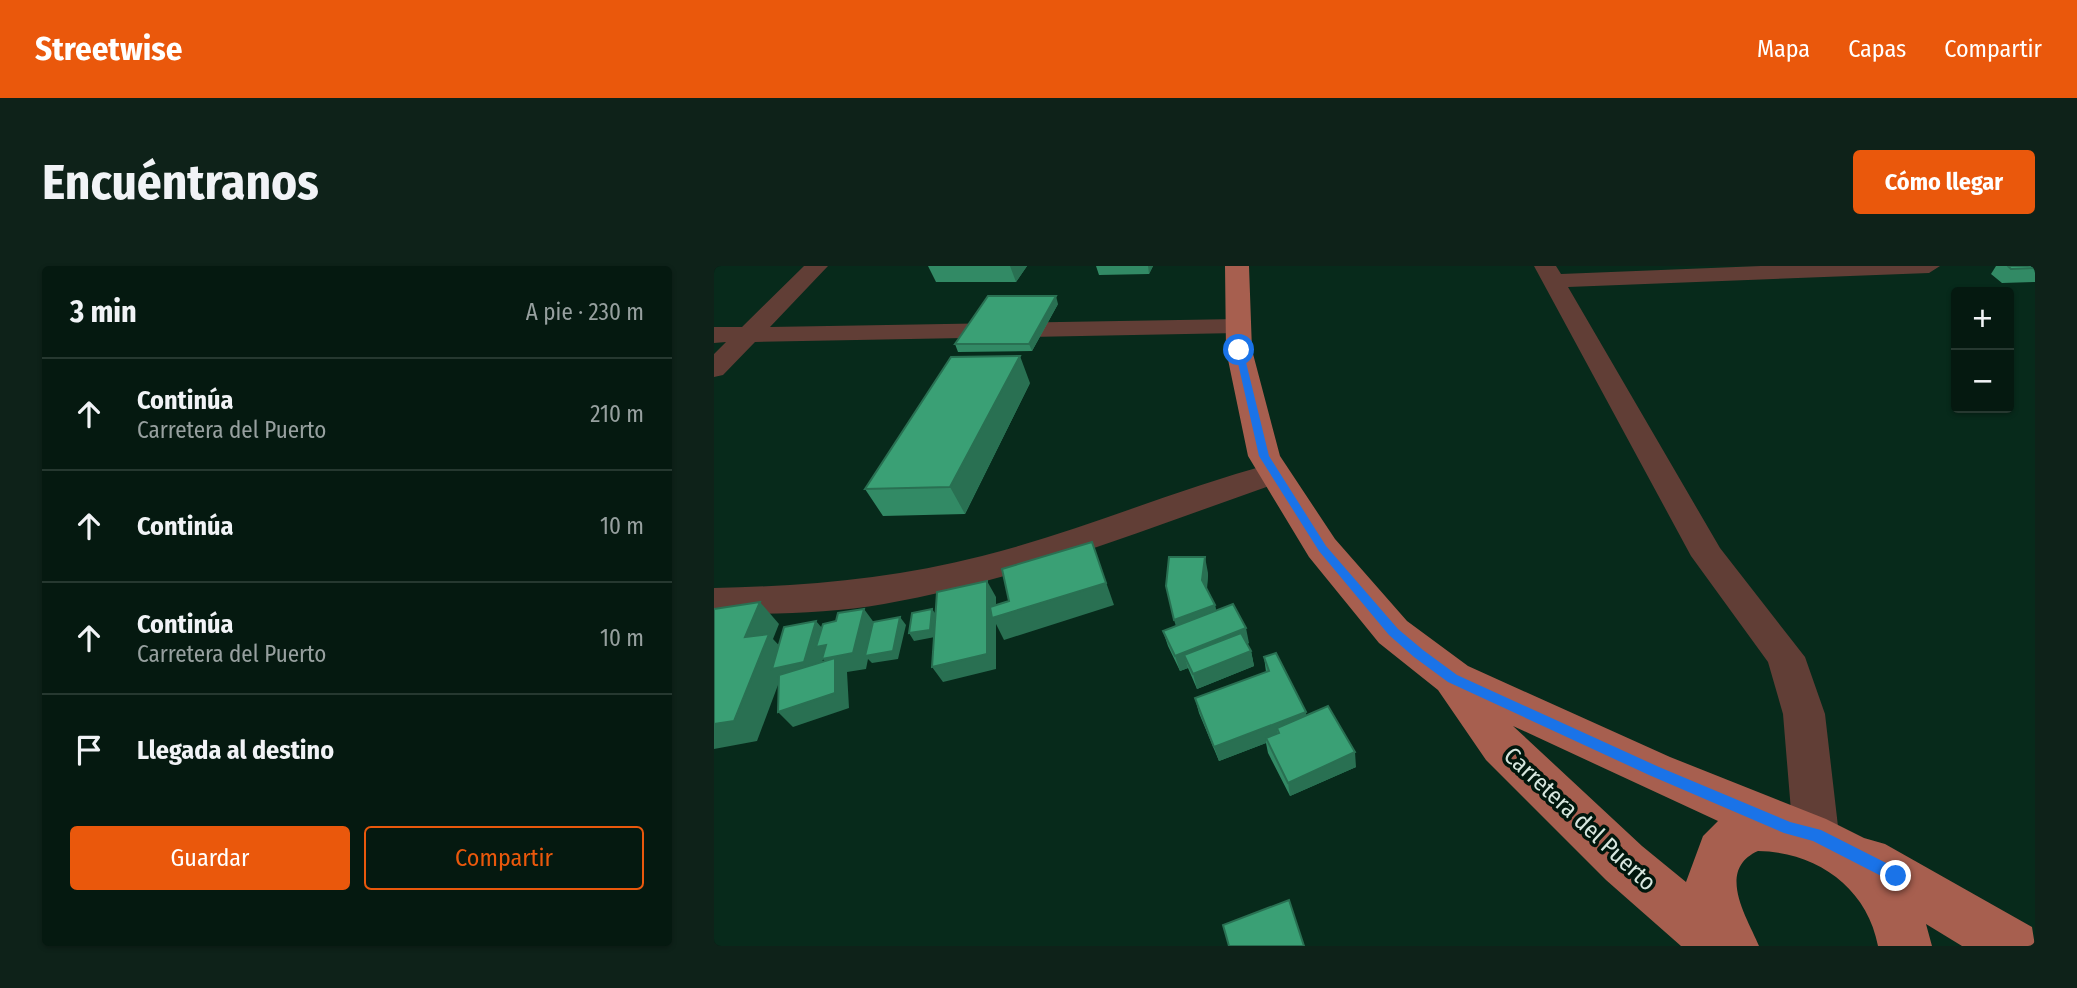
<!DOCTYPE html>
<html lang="es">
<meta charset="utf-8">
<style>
body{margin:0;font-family:"Fira Sans Condensed",sans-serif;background:#0e2219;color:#f1f3f6}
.controls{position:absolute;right:21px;top:21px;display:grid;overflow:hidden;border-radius:7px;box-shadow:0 2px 5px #0004}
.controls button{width:63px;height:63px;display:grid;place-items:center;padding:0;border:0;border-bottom:2px solid #263830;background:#051910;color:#f1f3f6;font:35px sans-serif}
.stop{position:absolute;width:21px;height:21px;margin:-16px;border:5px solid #1a73e8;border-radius:50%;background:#fff}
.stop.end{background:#1a73e8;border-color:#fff;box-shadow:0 2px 7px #0008}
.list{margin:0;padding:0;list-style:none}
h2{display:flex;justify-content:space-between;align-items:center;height:91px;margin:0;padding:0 28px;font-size:30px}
h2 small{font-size:23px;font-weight:400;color:#97a09f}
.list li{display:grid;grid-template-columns:46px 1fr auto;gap:21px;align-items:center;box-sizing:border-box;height:112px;padding:0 28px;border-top:2px solid #263830}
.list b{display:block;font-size:26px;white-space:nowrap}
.list p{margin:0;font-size:23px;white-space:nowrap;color:#97a09f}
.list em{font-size:23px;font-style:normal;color:#97a09f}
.actions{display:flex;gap:14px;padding:21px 28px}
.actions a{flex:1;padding:16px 0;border:2px solid #ea580c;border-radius:7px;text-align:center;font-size:24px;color:#ea580c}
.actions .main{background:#ea580c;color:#fff}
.icon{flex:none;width:38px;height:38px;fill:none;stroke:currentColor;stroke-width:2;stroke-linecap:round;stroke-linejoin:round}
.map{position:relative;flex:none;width:1321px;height:680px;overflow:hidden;border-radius:7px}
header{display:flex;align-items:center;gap:42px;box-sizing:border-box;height:98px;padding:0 35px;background:#ea580c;color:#fff}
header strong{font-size:33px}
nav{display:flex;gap:38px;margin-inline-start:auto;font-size:24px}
.intro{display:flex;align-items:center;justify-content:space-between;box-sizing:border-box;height:168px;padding:0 42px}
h1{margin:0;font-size:49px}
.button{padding:18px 32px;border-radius:7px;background:#ea580c;color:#fff;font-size:24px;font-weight:700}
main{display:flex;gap:42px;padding:0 42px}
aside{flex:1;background:#051910;border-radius:7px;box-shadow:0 2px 5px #0004}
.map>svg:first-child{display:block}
.built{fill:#072a1b;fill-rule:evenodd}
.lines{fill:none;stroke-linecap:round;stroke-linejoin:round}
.minor{fill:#613e36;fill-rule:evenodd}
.major{fill:#a75f4f;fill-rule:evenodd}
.wall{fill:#328a65}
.shaded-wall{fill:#297052}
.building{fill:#3aa075;stroke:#297052;stroke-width:2}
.route{fill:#1a73e8}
.labels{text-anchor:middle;stroke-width:7;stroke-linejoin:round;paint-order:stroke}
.near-street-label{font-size:24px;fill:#d8e7df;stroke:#01170d}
</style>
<header>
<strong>Streetwise</strong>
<nav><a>Mapa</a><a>Capas</a><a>Compartir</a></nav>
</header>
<div class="intro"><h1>Encuéntranos</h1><a class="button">Cómo llegar</a></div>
<main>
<aside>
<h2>3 min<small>A pie · 230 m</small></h2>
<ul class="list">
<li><svg class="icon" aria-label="ahead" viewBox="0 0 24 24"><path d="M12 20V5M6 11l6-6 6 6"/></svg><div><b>Continúa</b><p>Carretera del Puerto</p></div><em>210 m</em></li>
<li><svg class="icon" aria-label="ahead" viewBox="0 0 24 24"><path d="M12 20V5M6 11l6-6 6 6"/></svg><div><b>Continúa</b></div><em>10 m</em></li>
<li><svg class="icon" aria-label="ahead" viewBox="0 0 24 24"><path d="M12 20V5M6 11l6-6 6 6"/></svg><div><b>Continúa</b><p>Carretera del Puerto</p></div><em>10 m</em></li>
<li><svg class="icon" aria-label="arrive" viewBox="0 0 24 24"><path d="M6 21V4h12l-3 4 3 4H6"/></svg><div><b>Llegada al destino</b></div></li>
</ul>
<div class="actions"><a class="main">Guardar</a><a>Compartir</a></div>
</aside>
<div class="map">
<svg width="1321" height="680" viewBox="0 0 1321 680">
<rect width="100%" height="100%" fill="#072115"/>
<path class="built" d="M0,0H1321V680H0ZM1242,26H1295V142H1242Z"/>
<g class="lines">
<path class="minor" d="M90,0H114L56,61L524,53L533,55L536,60L533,65L524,67L41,76L9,109L0,111V88L12,76L0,77V61H28Z
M820,0H842L847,8L1047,0H1226L1215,7L854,21L1006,282L1091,391L1111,448L1125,569L1118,585L1102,591L1086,585L1079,569L1069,448L1054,396L977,290Z
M561,197L572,200L576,207L572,214C440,260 308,314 170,338C114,348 57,348 0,348V322C92,320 179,313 268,290C367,265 462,223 561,197Z"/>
<path class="major" d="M511,0H535L538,84L566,190L621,273L693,355L754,400L956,491L1112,553L1150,572L1171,578L1318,661L1321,680H1248L1212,658L1218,680H1164C1153,621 1102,586 1044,585C1001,604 1034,653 1045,680H967L892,614L772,494L724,424L665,377L595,291L534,190L512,84ZM799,460L1004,555L989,570L972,616L928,580Z"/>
</g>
<path class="wall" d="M214,0H313L302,16H222Z
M382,0H439L435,8L385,9Z
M1282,0H1321V16L1288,17L1277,8Z
M344,38L318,85L244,86L241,78Z
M316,117L251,248L169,250L151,223Z
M494,307L493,323L501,339L502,345L535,377L533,378L537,385L540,400L483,423L474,402L466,405L454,380L449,365L462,360Z
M550,391L592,449L642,501L576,530L554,487L552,477L505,495L485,447L481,432L552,406Z"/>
<path class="shaded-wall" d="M296,0H313L302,16Z
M434,0H439L435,8Z
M342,30L344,38L318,85L315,78Z
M306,90L316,117L251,248L236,221Z
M378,276L400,339L290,374L282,358V403L229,416L218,401L273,315L282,331V351Z
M491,291L494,307L492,330L488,314Z
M46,336L65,358L59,373L75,390L102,355L115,370L150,343L161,358L186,351L192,359L184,393L158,397L154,393L152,403L133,406L135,442L79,461L64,446L121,407L109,393L104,411H67L43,475L0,483V458L31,371Z
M501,339L504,355L465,370L460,354Z
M218,343L224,351L221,371L200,375L195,367Z
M532,362L535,377L476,401L470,389L474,402L466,405L461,390Z
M537,385L540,400L483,423L479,408Z
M592,446L593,461L565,467L563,462L564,472H552V477L505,495L500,481Z
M641,486L642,501L576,530L574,517Z"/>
<path class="building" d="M1294,0H1321V2L1297,3Z
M274,30H342L315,78H241Z
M306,90L236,221L151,223L237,91Z
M378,276L392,317L278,352L276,341L295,335L288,303Z
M455,291H491L488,314L501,339L460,354L452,320Z
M273,315V388L218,401L223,326Z
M46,336L31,371L55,368L20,455L0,458V343Z
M519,338L532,362L461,390L449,365Z
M150,343L139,387L108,393L112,379L102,381L109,358L122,355L124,347Z
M218,343L216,364L195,367L198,347Z
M186,351L179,385L151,390L159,356Z
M102,355L90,396L58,403L70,361Z
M527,367L537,385L479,408L470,389Z
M562,387L592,446L500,481L481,432L555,405L550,391Z
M121,392V427L64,446L65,409Z
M614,440L641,486L574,517L552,472L565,467L563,462Z
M575,634L590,680H515L509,659Z"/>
<path class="route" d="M525,82L529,84L555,190L612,280L684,363L709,384L743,409L945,501L1076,556L1107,564L1188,605V615H1177L1099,575L1070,567L935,509L734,416L700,391L675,369L605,285L545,190L521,84Z"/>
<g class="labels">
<g class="near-street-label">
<text transform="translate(866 553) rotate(43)" y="8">Carretera del Puerto</text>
</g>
</g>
</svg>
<div class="controls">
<button>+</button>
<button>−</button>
</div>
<div class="stop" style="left:525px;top:84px"></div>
<div class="stop end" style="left:1182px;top:610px"></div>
</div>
</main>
